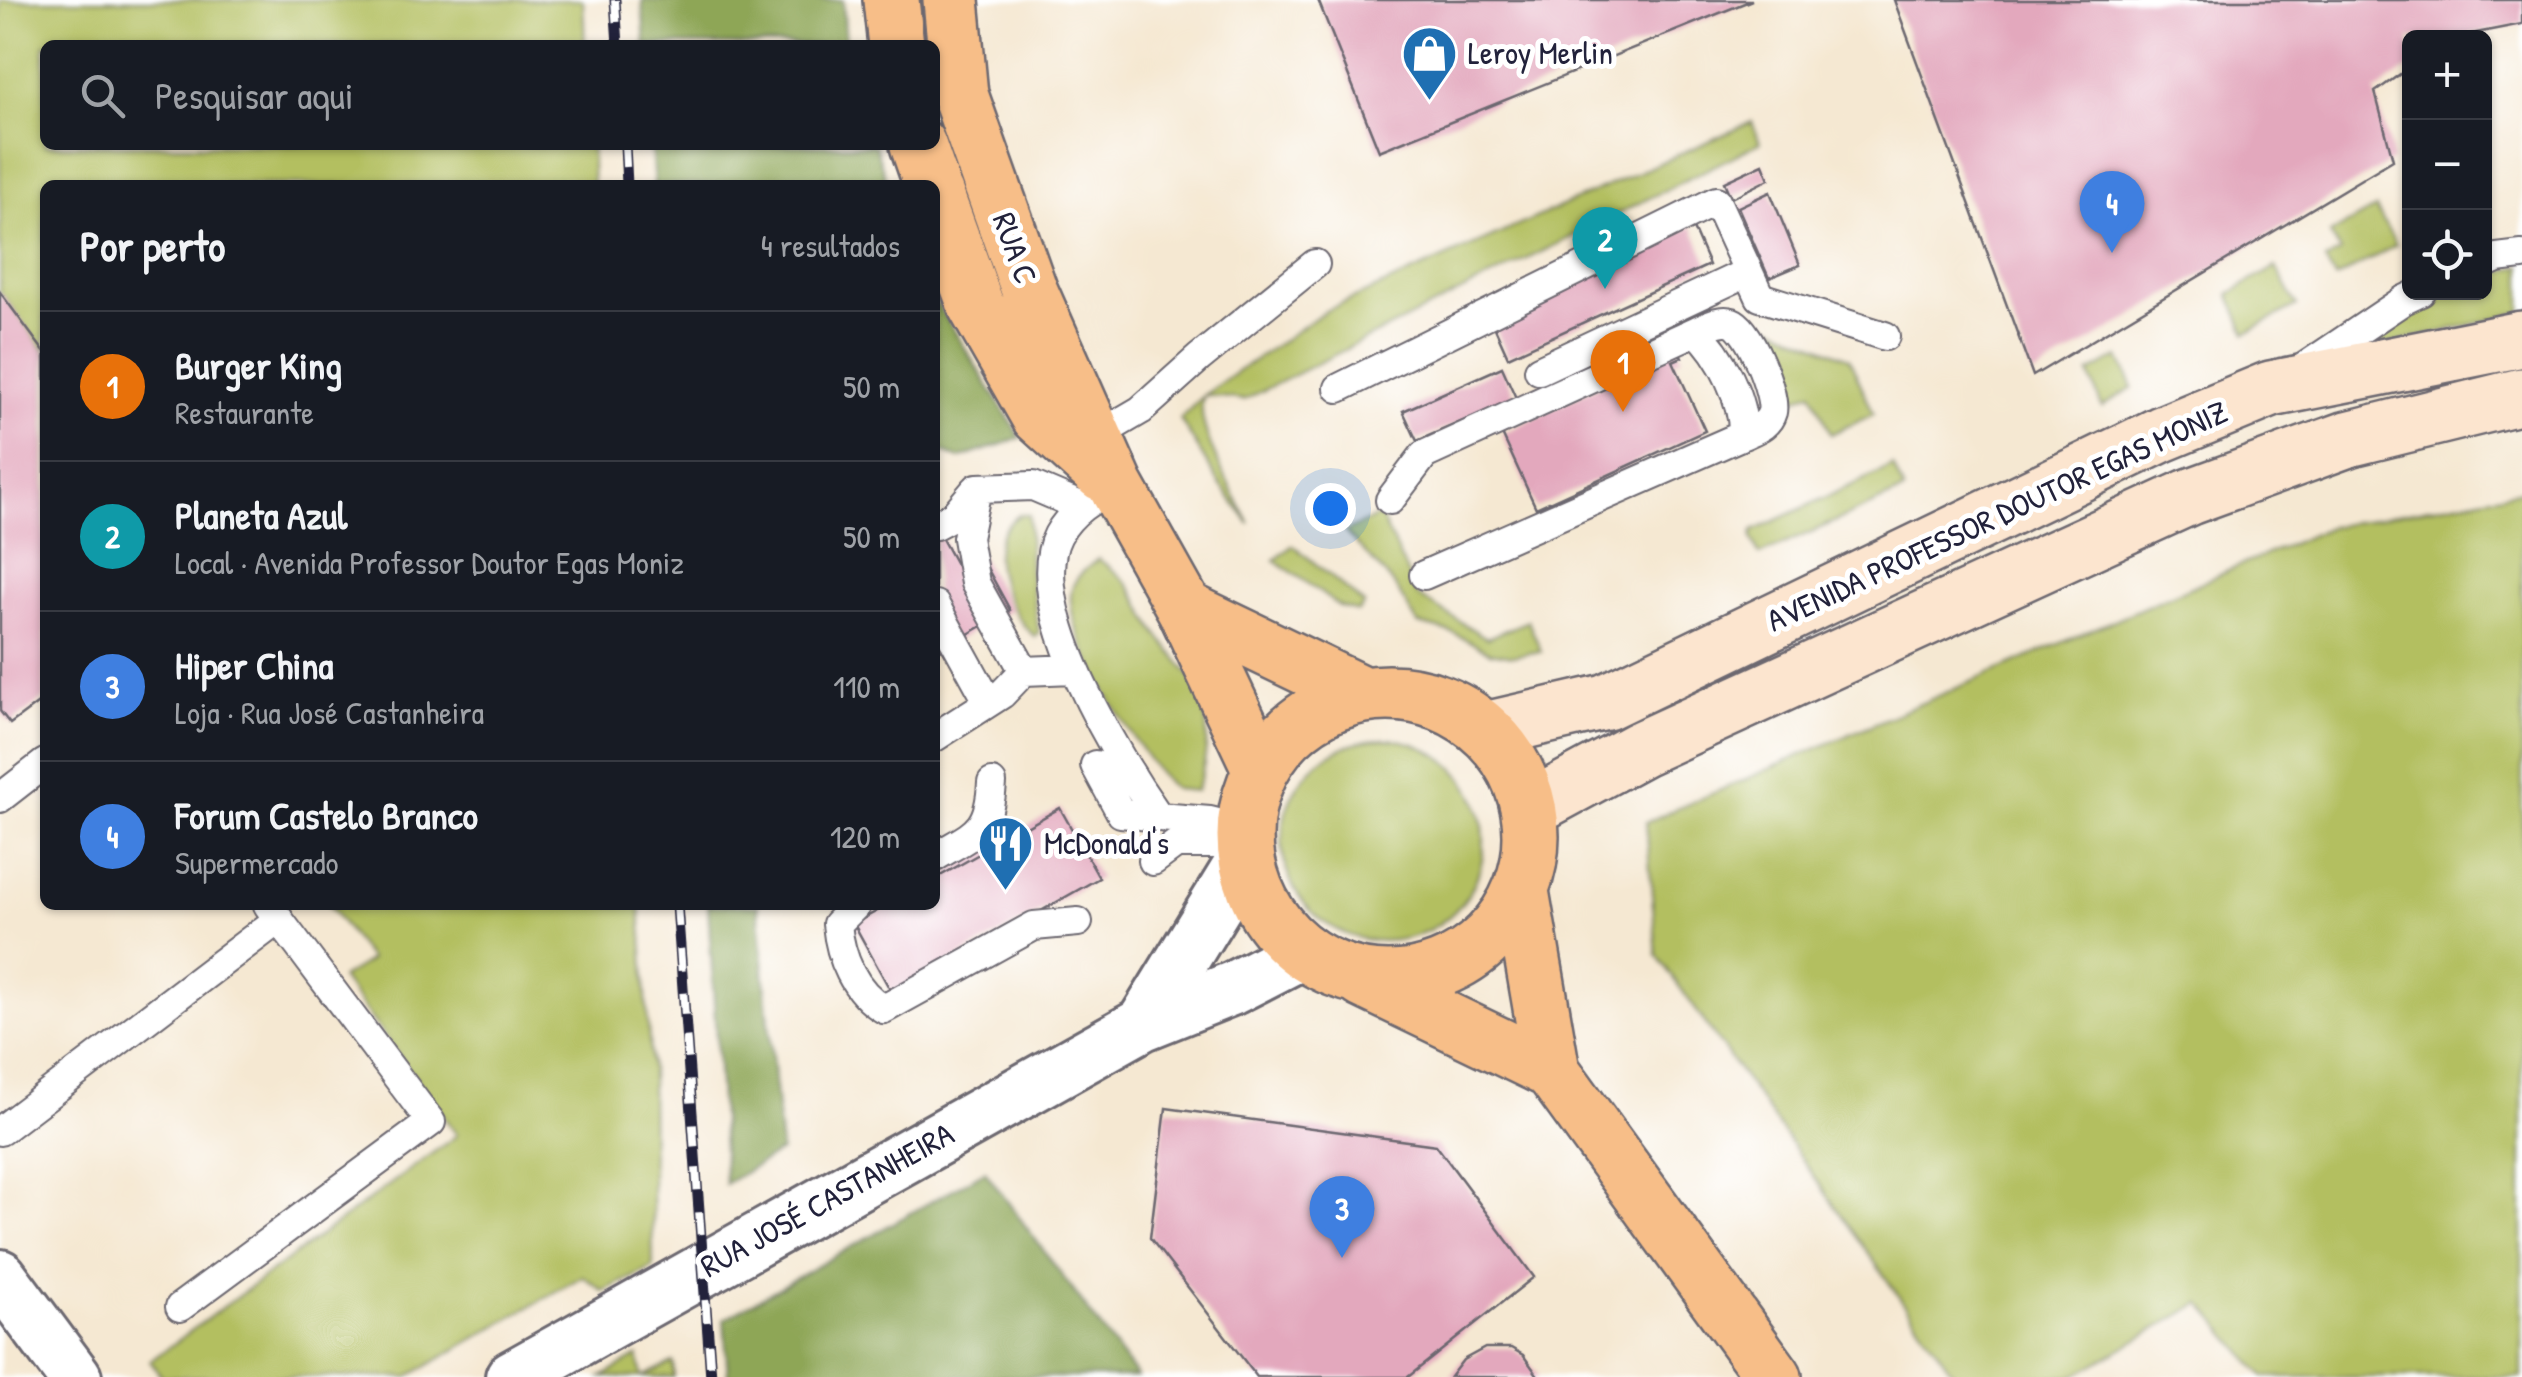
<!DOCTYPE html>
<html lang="pt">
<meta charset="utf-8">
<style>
body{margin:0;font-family:"Patrick Hand",sans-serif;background:#20242c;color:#f1f3f6}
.controls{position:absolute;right:30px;top:30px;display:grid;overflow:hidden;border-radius:15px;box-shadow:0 2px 8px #0004}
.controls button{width:90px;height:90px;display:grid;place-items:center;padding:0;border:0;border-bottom:2px solid #363941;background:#171b24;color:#f1f3f6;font:50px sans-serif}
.you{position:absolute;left:1330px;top:508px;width:35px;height:35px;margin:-25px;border:8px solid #fff;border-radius:50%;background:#1a73e8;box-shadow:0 0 0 15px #1a73e833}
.badge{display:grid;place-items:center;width:65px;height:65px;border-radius:50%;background:#b45309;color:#fff;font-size:32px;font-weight:700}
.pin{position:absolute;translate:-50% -82px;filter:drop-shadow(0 2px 5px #0008)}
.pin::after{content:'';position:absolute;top:52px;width:35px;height:30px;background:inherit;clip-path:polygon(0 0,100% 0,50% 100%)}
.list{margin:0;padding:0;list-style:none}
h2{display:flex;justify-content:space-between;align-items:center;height:130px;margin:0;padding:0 40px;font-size:42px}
h2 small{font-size:32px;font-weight:400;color:#9ea1a6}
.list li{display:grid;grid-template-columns:65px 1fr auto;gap:30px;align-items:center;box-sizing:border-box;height:150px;padding:0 40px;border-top:2px solid #363941}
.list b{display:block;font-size:38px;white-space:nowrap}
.list p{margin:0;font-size:32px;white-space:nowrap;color:#9ea1a6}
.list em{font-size:32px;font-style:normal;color:#9ea1a6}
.icon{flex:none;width:55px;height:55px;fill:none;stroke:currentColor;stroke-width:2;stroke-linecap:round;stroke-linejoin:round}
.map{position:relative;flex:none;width:2522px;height:1377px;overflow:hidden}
.search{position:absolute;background:#171b24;box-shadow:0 2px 8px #0004;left:40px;top:40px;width:900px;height:110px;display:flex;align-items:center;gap:25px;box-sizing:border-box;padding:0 35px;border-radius:15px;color:#9ea1a6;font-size:38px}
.panel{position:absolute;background:#171b24;box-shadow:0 2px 8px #0004;left:40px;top:180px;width:900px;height:730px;border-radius:15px}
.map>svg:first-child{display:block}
.green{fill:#b3bf60;stroke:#6a704e;stroke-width:2.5}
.forest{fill:#8ea656;stroke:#586448;stroke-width:2.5}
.building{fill:#e3a8bd}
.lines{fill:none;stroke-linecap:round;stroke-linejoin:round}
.lane-casing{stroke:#6c6770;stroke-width:32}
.street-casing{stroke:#6c6770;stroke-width:58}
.secondary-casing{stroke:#6c6770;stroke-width:60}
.primary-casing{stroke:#6c6770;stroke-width:60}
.lane{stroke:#fff;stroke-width:28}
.street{stroke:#fff;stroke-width:52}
.secondary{stroke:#fce5cf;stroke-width:55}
.primary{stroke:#f7be88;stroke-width:55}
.rail-casing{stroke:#22223b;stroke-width:11}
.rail{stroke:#fff;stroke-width:8;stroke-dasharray:22;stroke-linecap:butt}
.labels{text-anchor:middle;stroke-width:10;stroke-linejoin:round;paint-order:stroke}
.poi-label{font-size:32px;fill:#22223b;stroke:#fff;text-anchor:start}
.street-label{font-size:32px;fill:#22223b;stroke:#fff}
</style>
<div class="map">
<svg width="2522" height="1377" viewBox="0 0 2522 1377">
<rect width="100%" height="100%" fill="#fff"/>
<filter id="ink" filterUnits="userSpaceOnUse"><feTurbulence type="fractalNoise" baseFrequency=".01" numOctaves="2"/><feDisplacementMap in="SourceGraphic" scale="20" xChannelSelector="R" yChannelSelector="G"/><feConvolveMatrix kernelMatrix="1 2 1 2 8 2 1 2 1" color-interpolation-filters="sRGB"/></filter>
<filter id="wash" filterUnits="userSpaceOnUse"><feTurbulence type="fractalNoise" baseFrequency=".0048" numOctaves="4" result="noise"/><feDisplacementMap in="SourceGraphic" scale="40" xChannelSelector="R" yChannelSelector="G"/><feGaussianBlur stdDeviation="2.25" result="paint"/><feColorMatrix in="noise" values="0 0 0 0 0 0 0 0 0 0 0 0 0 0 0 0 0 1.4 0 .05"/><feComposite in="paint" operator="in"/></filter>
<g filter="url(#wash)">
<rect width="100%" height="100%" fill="#f5e8d2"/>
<path class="green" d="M0,0H583L585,45H45V145H591L593,185H45V353L0,292Z
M1752,122L1760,143L1244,400L1204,395C1191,424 1236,496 1250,524L1219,483L1180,419L1204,395L1325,311Z
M2376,208L2396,245L2335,279L2325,261L2340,252L2330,234Z
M2522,265V312L2368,350L2365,336L2448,293L2484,292L2485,278Z
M2276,267L2297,306L2246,333L2229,294Z
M1753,318L1849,358L1874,414L1831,434L1812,392L1795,399Z
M2119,357L2133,387L2102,407L2089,373Z
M1893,466L1904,491L1759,555L1752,538L1753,531Z
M2522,490V1377H2264L2201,1303L2072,1377H1956L1657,955L1646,822L2330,527Z
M1019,515H1029L1030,573L1039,632L1035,637C1012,617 990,572 999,541C1002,529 1010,522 1019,515Z
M1380,515L1418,596L1487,638L1528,621L1541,651L1513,656L1490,652L1453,633L1418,624L1392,582L1345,532Z
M1293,545L1364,604L1358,612L1340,607L1275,560Z
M1098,559C1136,584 1133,595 1155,630C1165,645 1177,658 1188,673C1213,707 1210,754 1196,791L1174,789L1161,776C1133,741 1067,639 1071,595C1072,578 1086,569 1098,559Z
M1282 840a101 101 0 1 1 202 0a101 101 0 1 1-202 0Z
M329,905H640L651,1069L653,1268L603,1291L583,1276L408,1377H162L150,1361L457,1135L341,978L370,960Z
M638,1356L642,1377L673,1362L674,1377H602Z"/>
<path class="forest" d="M642,0H843L846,45H645Z
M651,145H875L888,185H654Z
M935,300L1021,438L959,459L935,448Z
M708,905H758L781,1151L725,1184Z
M985,1171L1137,1377H728L724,1319Z"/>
<g id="blocks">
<path class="building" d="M1318,0H1752L1379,151Z
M1894,0H2522V24L2471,34L2472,38H2410V67L2375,92L2393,160L2033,376Z
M1763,164L1769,179L1731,198L1724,182Z
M1770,192L1800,265L1769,278L1738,207Z
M1692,226L1709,265L1508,357L1491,319Z
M0,292L45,353V698L10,724L0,711Z
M1677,346L1682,357L1673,361L1705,431L1536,508L1502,434Z
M1502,367L1516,398L1417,441L1403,411Z
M935,526L957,566L979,553L1010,610L935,653Z
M1060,808L1099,878L893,995L854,924L888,905H935V879Z
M1166,1108L1436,1145L1534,1277L1408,1377H1257L1150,1238Z
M1485,1348H1511L1523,1355L1539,1377H1450L1463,1360Z"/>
</g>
</g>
<g filter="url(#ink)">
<use href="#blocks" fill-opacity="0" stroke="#6c6770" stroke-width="2.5"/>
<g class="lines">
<defs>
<path id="lane" d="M2484,264L2497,258L2522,255
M1696,331C1707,326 1720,318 1732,322C1749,328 1776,394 1772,412C1768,426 1756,429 1743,435
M1539,370L1748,272
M2300,370L2404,300L2421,292
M1339,388L1716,201L1760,297L1885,336
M1095,437L1141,410L1199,358L1315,264
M1116,486C1093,499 1071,511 1058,535C1022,604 1119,760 1159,817L1210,821L1245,830
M1390,500L1424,455L1696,331C1721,354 1744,400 1743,435L1424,575
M935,525L954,515L975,490
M935,605L983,692
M1074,669L1024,671L975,583L967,538L977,488L1033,486L1080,506
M935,737L1002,694L1024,671
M1095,765L1121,813L1159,817
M0,798L45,763
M935,857C974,833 989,833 992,783
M1153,861L1176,844H1246
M856,905L837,924C840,957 854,992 884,1009L1034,926L1078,922
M0,1131L279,919
M180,1307L431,1122L268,905"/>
<path id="street" d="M1143,1024L1246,856
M0,1276L75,1377
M512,1377L1143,1024L1233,988L1303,952"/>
<path id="secondary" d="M1485,730L1606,702L2162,434L2271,389L2522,339
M1529,809L1640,749L2189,497L2348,439L2522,396"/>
<path id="primary" d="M891,0L896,45
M951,0L960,95L1030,292L1116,486L1185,609L1261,770
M918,145L932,185
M935,193L976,306L1039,416L1102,473
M1185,609L1364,695
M1245 836a143 143 0 1 1 286 0a143 143 0 1 1-286 0Z
M1521,891L1552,1071L1774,1377
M1363,980L1552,1071"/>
</defs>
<use href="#lane" class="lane-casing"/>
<use href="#street" class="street-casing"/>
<use href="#secondary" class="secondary-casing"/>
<use href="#primary" class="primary-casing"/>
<use href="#lane" class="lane"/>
<use href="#street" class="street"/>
<use href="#secondary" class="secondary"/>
<use href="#primary" class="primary"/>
<defs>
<path id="rail" d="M615,0L618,45
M625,145L627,185
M677,905L711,1377"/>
</defs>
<use href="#rail" class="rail-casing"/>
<use href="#rail" class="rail"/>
</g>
</g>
<defs>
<symbol id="shop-pin" viewBox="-11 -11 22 30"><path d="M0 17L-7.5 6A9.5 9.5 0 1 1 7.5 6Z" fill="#1f6fb2" stroke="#fff"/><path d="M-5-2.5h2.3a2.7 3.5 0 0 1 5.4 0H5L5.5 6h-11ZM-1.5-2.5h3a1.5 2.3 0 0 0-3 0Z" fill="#fff"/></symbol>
<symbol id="restaurant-pin" viewBox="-11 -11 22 30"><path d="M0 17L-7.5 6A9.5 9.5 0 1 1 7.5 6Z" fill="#1f6fb2" stroke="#fff"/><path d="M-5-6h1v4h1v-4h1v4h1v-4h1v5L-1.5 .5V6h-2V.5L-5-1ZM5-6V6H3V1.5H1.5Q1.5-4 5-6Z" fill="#fff"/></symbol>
</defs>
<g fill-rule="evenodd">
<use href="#shop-pin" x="1398" y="22" width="63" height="86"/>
<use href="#restaurant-pin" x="974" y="812" width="63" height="86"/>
</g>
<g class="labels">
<g class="poi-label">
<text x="1468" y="64">Leroy Merlin</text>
<text x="1044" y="854">McDonald's</text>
</g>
<g class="street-label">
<text transform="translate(1015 248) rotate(70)" y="11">RUA C</text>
<text transform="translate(1997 516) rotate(-25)" y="11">AVENIDA PROFESSOR DOUTOR EGAS MONIZ</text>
<text transform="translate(827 1200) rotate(-29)" y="11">RUA JOSÉ CASTANHEIRA</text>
</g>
</g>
</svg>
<div class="controls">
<button>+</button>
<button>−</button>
<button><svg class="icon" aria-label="locate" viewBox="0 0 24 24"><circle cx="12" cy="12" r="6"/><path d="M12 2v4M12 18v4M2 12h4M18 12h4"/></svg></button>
</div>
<div class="you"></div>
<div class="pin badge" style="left:1623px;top:412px;background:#e8710a">1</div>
<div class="pin badge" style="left:1605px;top:289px;background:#0f9aa8">2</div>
<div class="pin badge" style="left:1342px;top:1258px;background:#3f7fe0">3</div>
<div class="pin badge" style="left:2112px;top:253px;background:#3f7fe0">4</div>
<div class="search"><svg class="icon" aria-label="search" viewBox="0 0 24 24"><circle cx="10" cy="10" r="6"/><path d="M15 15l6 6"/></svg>Pesquisar aqui</div>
<section class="panel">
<h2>Por perto<small>4 resultados</small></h2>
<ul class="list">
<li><span class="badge" style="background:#e8710a">1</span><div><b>Burger King</b><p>Restaurante</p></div><em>50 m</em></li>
<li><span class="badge" style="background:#0f9aa8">2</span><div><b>Planeta Azul</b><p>Local · Avenida Professor Doutor Egas Moniz</p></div><em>50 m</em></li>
<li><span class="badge" style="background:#3f7fe0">3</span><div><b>Hiper China</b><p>Loja · Rua José Castanheira</p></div><em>110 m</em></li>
<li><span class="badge" style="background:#3f7fe0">4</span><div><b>Forum Castelo Branco</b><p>Supermercado</p></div><em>120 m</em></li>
</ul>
</section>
</div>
